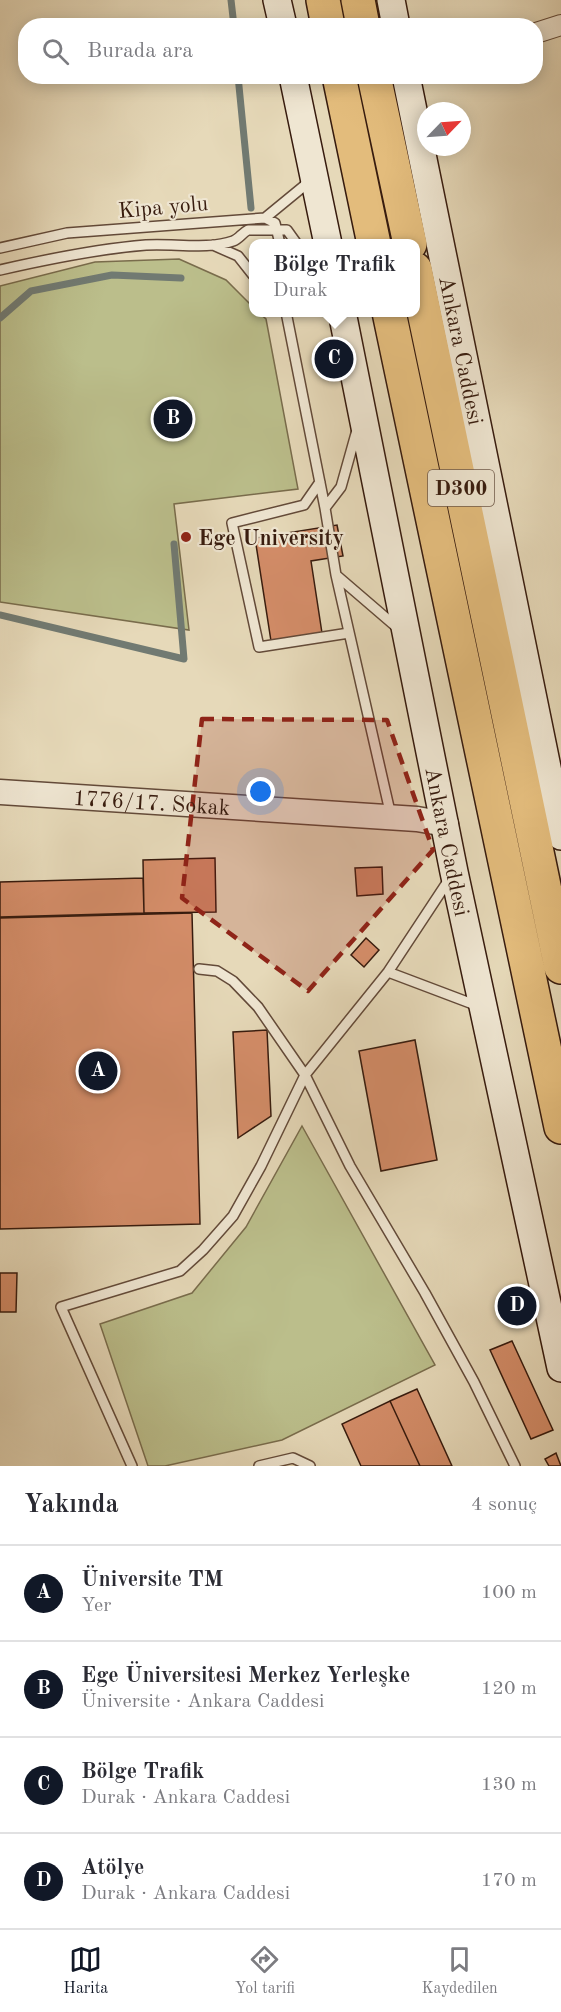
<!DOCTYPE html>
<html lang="tr">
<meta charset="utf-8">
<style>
body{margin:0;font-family:"Old Standard TT",serif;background:#f2f2f3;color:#2b2b33}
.compass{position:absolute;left:417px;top:102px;width:54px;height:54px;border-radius:50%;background:#fff;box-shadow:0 3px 15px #0003;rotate:65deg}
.you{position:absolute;left:261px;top:792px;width:21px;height:21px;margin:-15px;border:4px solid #fff;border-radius:50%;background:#1a73e8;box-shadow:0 0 0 9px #1a73e833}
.badge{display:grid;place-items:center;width:39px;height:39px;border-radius:50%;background:#111827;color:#fff;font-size:20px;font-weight:700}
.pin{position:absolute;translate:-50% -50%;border:3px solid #fff;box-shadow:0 2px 6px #0006}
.popup{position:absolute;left:249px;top:239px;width:171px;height:78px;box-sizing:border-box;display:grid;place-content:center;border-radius:12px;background:#fff;filter:drop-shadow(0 2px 4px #0005);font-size:20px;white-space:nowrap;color:#7c7c81}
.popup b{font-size:22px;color:#2b2b33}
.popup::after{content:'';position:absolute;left:50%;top:100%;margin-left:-12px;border:12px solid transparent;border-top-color:#fff}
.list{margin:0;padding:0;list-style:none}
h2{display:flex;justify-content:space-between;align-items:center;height:78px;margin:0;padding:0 24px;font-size:26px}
h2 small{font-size:20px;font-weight:400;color:#7c7c81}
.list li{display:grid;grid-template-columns:39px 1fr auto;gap:18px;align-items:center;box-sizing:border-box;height:96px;padding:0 24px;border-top:2px solid #e1e1e2}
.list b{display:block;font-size:22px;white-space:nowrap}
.list p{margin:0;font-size:20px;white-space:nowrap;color:#7c7c81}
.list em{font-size:20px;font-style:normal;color:#7c7c81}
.icon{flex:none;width:33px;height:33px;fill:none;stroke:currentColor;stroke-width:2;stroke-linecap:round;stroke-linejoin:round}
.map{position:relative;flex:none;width:561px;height:1466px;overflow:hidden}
.search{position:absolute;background:#fff;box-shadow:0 3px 15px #0003;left:18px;right:18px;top:18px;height:66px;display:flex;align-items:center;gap:15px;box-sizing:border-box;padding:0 21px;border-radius:24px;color:#7c7c81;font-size:22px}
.sheet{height:462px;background:#fff}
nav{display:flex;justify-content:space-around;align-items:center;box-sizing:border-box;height:84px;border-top:2px solid #e1e1e2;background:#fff;font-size:16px;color:#7c7c81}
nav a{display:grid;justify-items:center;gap:3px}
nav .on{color:#111827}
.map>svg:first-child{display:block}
.green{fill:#bbbe8b;stroke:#796c4c;stroke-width:1.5}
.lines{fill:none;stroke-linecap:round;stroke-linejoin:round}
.stream{stroke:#717a72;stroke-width:7}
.building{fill:#d48d69;stroke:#371b0e;stroke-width:1.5}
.service-casing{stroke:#634a39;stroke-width:12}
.minor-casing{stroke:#634a39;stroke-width:22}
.tertiary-casing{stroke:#634a39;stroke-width:27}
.secondary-casing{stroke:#371b0e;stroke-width:30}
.trunk-casing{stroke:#371b0e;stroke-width:36}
.service{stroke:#efe6d2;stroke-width:9}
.minor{stroke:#efe6d2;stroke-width:20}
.tertiary{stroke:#efe6d2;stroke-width:24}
.secondary{stroke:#efe6d2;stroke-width:27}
.trunk{stroke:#e3bc7c;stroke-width:33}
.marked{fill:#8f2418;fill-opacity:0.2;stroke:#8f2418;stroke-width:4.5;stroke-dasharray:12 8;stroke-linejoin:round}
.poi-dot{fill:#8f2418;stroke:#efe6d2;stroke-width:2}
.labels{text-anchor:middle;stroke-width:4.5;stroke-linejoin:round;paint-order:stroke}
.shield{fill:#efe6d2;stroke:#6e5849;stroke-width:1.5}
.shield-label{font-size:21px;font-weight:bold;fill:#371b0e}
.street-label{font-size:22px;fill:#371b0e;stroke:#efe6d2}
.poi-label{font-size:22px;font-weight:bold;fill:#371b0e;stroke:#efe6d2;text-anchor:start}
</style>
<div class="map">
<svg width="561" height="1466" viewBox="0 0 561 1466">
<rect width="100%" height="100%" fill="#e6d9b9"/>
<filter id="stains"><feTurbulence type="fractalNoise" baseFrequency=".00333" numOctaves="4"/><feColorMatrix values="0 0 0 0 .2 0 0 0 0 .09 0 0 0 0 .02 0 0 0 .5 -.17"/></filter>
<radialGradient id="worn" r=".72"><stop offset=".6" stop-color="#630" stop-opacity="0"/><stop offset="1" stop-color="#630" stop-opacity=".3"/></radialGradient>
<path class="green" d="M179,259L226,280L253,307V312L259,313L266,319L298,489L174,504L189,630L0,602V286L95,262Z
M302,1126L435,1365L282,1440L165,1466H148L100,1324L192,1293L246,1227Z"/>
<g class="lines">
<path class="stream" d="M231,0L234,26
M238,76L251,208
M0,318L31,291L112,275L181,278
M0,615L184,659L174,544"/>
</g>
<path class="building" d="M337,525L343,556L311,561L322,633L271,641L255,538Z
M215,858L216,912L144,913L143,860Z
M382,867L383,894L357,896L355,868Z
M143,878L144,913L0,917V882Z
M192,913L200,1224L0,1229V918Z
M366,938L379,950L364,967L351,955Z
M267,1030L271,1116L238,1138L233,1032Z
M415,1040L437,1160L381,1171L359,1051Z
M0,1273H17L16,1312H0Z
M512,1341L553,1430L531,1439L490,1350Z
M417,1389L452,1466H420L390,1401Z
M390,1401L420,1466H361L342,1424Z
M556,1453L561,1466H549L545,1459Z"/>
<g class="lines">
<defs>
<path id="service" d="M265,218L275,223L280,244
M213,245L238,256L253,275
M0,248L67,233L265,218L304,186L310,178
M0,270C48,259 96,249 146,245C172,243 209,250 233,241C239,239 242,233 248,230H287L297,244
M286,312L325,508
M357,430L341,487L325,508L336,575L400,630
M320,482L304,505L232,523L259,647L349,633
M336,575L391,816
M199,969L217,971L233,981L258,1007L305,1075L350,1166L425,1293L474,1382L515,1466
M388,972L478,1006
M132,1466L61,1307L180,1271L203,1250L233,1216L261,1166L305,1075L388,972L450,878
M259,1466L293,1458L310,1466"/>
<path id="minor" d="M536,33L561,25"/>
<g id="tertiary">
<path id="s1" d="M0,792L417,819L446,824"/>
</g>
<g id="secondary">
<path d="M277,0L283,26"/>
<path d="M391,0L396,26"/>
<path d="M293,76L328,244"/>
<path id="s2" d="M406,76L561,836"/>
<path id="s3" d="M342,312L454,872L561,1368"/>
</g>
<path id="trunk" d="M323,0L328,26
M358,0L363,26
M339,76L374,244
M374,76L410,244
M415,269L561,967
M389,312L561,1127"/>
</defs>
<use href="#service" class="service-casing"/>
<use href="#minor" class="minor-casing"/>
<use href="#tertiary" class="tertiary-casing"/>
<use href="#secondary" class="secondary-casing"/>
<use href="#trunk" class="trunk-casing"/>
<use href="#service" class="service"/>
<use href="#minor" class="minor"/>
<use href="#tertiary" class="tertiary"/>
<use href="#secondary" class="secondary"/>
<use href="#trunk" class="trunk"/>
</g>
<path class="marked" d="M202,719L387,720L433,850L308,991L182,898Z"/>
<circle class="poi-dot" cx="186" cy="537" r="6"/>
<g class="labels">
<rect class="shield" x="428" y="470" width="66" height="36" rx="4.5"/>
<g class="shield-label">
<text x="461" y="495">D300</text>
</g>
<g class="street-label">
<text transform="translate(163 206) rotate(-5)" y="8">Kipa yolu</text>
<text dy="8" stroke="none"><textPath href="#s2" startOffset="280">Ankara Caddesi</textPath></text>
<text dy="8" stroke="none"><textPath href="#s1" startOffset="152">1776/17. Sokak</textPath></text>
<text dy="8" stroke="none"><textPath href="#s3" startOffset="540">Ankara Caddesi</textPath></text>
</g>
<g class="poi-label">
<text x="198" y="545">Ege University</text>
</g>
</g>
<rect width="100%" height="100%" filter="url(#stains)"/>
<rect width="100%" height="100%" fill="url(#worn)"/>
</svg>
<svg class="compass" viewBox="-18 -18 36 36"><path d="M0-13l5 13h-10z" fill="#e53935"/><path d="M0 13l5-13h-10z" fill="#7c7c81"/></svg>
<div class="you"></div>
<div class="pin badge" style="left:98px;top:1071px">A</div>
<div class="pin badge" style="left:173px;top:419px">B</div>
<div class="pin badge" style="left:334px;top:359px">C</div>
<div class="popup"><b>Bölge Trafik</b>Durak</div>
<div class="pin badge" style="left:517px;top:1306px">D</div>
<div class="search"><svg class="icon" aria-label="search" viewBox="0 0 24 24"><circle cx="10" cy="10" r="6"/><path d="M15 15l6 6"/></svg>Burada ara</div>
</div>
<section class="sheet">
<h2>Yakında<small>4 sonuç</small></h2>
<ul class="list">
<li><span class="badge">A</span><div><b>Üniversite TM</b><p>Yer</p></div><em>100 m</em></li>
<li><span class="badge">B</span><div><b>Ege Üniversitesi Merkez Yerleşke</b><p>Üniversite · Ankara Caddesi</p></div><em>120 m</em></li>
<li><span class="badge">C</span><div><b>Bölge Trafik</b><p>Durak · Ankara Caddesi</p></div><em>130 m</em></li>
<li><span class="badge">D</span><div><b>Atölye</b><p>Durak · Ankara Caddesi</p></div><em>170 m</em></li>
</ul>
</section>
<nav>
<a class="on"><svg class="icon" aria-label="map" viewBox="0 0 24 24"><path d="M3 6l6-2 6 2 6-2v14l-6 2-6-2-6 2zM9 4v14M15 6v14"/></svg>Harita</a>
<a><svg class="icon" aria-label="directions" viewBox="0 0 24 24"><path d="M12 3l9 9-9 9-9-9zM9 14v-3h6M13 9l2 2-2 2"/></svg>Yol tarifi</a>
<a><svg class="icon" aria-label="saved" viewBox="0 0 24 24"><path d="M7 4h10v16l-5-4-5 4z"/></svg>Kaydedilen</a>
</nav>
